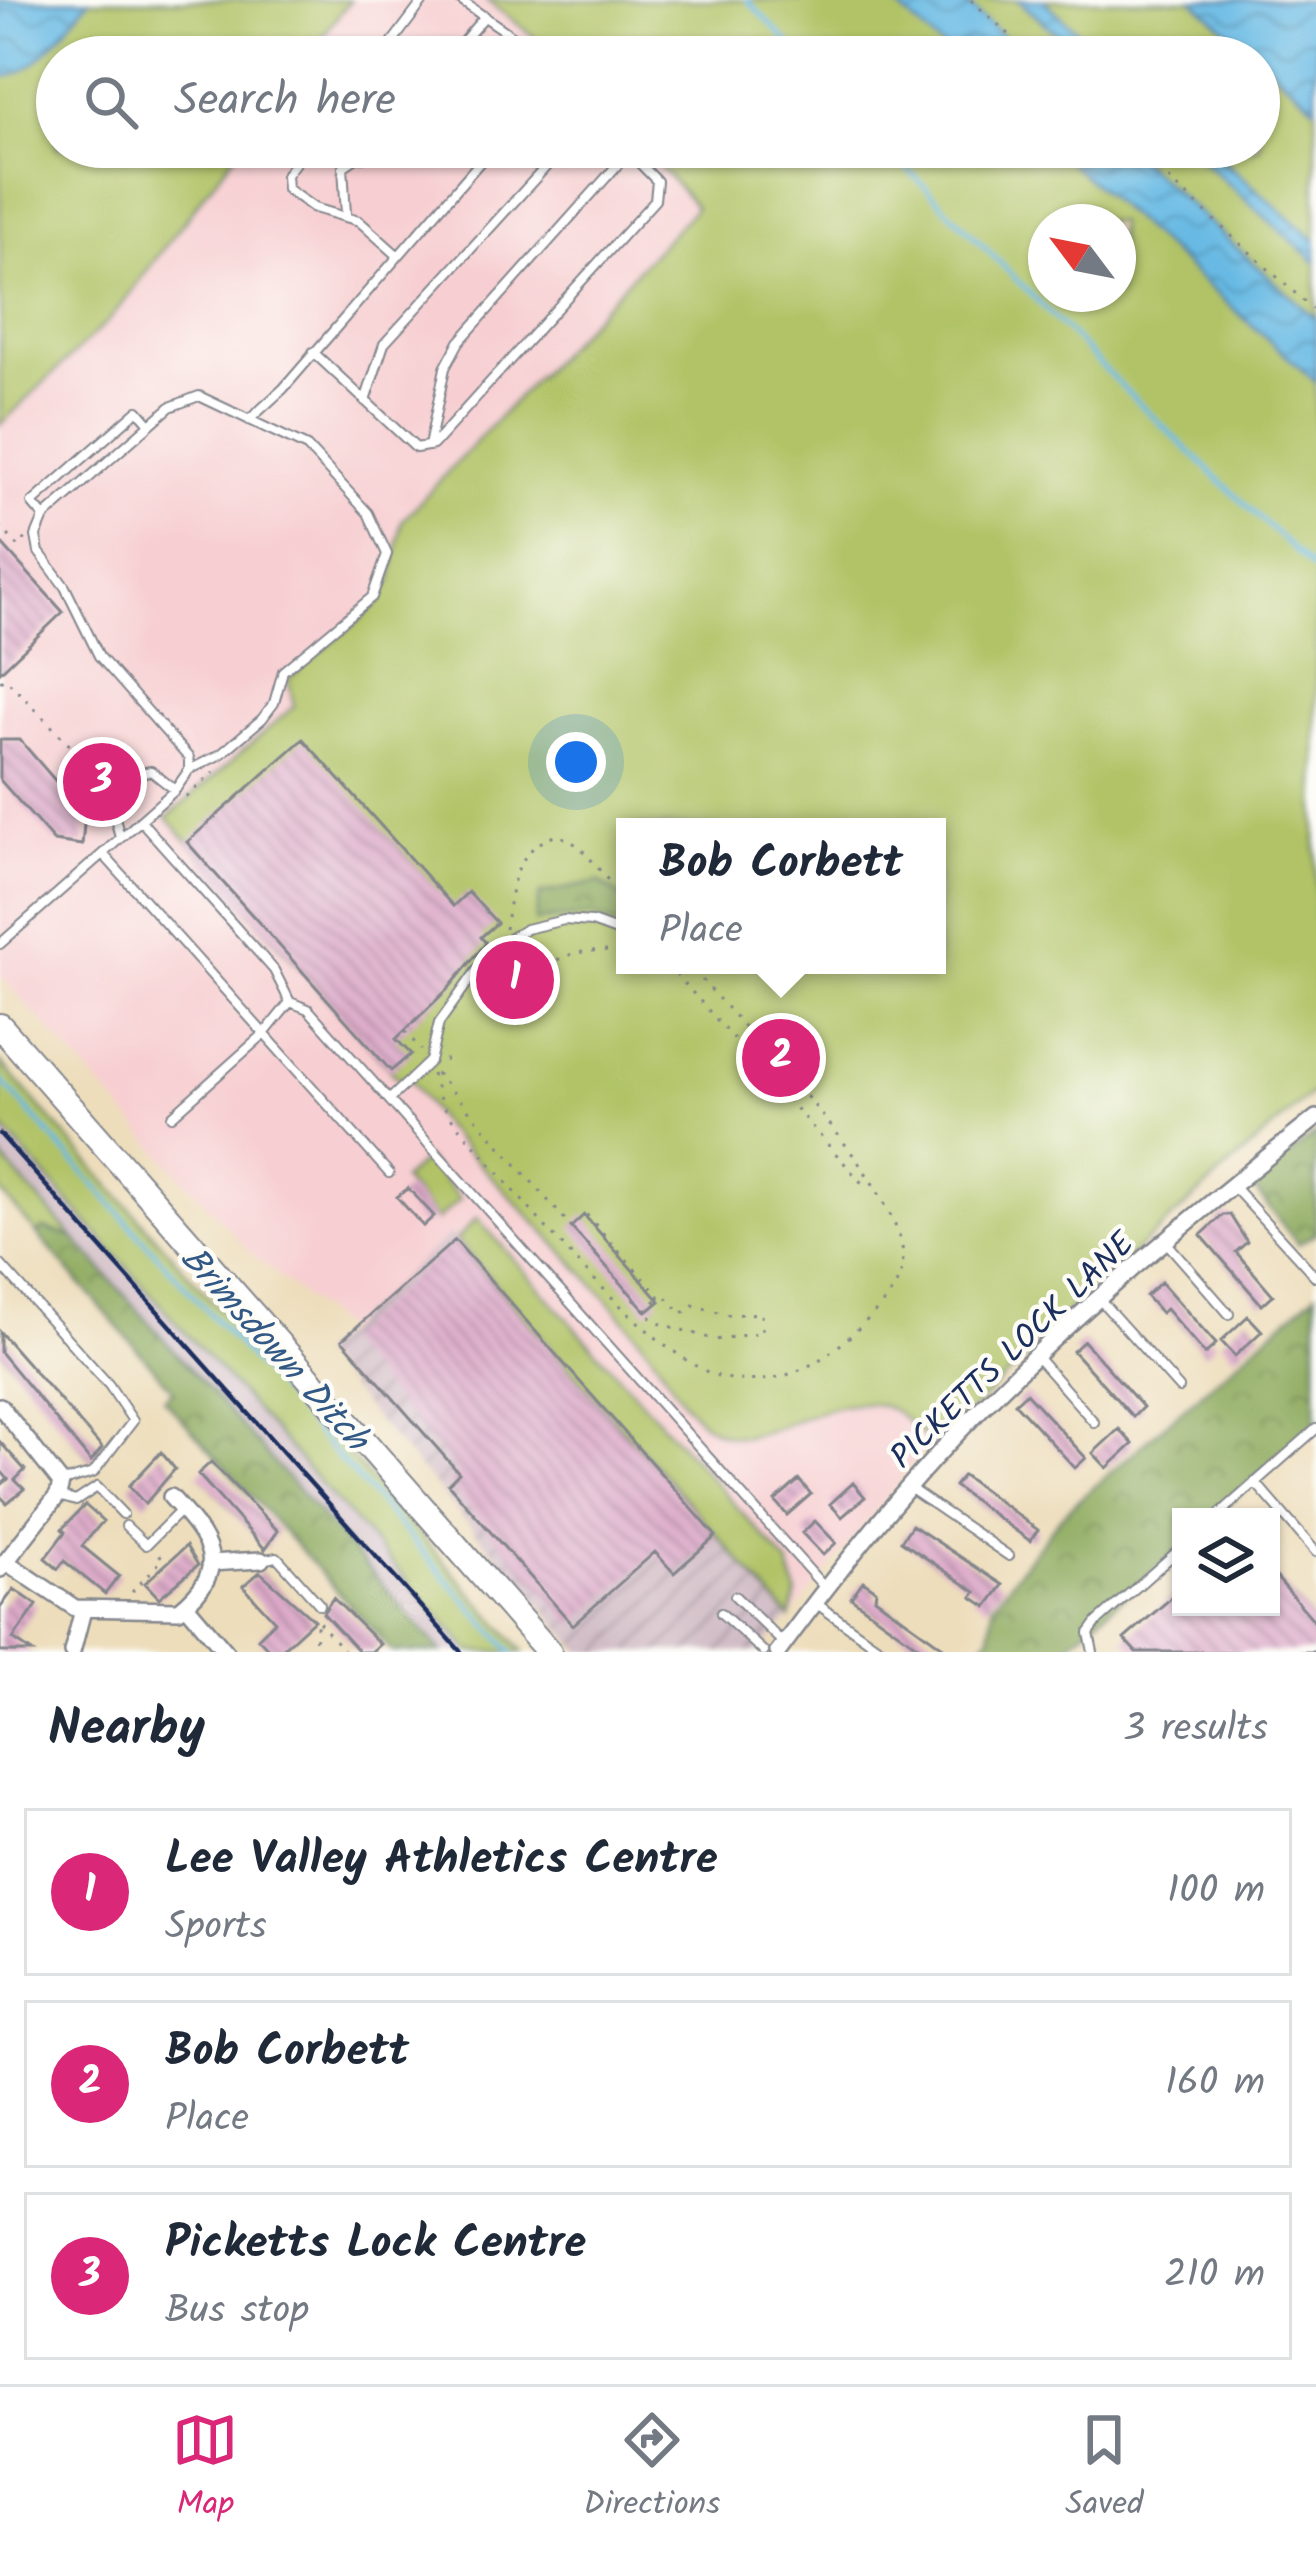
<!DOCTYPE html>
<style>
body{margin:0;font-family:Kalam,sans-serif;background:#f6f6f7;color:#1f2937}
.controls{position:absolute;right:36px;bottom:36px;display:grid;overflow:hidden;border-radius:0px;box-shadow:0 3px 9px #0004}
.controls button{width:108px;height:108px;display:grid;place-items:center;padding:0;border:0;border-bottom:3px solid #e0e1e3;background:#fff;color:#1f2937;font:60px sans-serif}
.compass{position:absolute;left:1028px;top:204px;width:108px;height:108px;border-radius:50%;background:#fff;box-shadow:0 3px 9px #0004;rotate:302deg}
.you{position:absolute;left:576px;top:762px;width:42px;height:42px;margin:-30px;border:9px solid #fff;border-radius:50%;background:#1a73e8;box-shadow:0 0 0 18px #1a73e833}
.badge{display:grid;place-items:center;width:78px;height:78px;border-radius:50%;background:#db2777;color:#fff;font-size:39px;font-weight:700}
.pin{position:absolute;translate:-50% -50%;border:6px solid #fff;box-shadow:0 3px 12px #0006}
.popup{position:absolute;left:616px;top:818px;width:330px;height:156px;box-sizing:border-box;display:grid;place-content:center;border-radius:0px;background:#fff;filter:drop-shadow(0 3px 9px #0005);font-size:39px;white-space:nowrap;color:#747a83}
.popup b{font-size:45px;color:#1f2937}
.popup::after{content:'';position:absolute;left:50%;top:100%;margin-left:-24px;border:24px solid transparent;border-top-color:#fff}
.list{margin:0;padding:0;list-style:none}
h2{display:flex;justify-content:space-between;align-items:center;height:156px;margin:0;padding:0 48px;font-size:51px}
h2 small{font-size:39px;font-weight:400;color:#747a83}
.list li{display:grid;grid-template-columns:78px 1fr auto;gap:36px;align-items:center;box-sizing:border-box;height:168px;margin:0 24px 24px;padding:0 24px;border:3px solid #e0e1e3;border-radius:0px}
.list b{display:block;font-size:45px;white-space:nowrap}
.list p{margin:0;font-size:39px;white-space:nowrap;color:#747a83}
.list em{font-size:39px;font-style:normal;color:#747a83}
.icon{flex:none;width:66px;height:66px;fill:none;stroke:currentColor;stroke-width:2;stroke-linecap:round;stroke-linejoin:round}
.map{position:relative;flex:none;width:1316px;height:1652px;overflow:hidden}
.search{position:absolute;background:#fff;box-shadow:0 3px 9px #0004;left:36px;right:36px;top:36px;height:132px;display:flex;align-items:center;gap:30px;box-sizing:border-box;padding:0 42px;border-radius:66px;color:#747a83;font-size:45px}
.sheet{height:732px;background:#fff}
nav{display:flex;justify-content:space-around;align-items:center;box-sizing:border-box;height:168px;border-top:3px solid #e0e1e3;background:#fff;font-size:33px;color:#747a83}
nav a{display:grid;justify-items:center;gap:6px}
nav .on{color:#db2777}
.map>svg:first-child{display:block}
.built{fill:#f7cfd2;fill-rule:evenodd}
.industrial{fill:url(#industrial-furrows)}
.railway{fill:#d2bdc6}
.grass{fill:#b1c366;stroke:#667962;stroke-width:3;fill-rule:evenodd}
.forest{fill:url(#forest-crowns);stroke:#546c5c;stroke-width:3}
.water{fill:url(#water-waves);stroke:#4274a1;stroke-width:3}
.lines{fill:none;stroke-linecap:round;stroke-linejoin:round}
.stream{stroke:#68bae4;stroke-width:4.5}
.building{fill:url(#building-back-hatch)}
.service-casing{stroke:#84868c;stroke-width:12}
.minor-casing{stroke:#84868c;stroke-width:20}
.primary-casing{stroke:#84868c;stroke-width:28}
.path{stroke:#84868c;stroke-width:3;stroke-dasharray:3 9;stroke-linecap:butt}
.service{stroke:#fff;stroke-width:8}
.minor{stroke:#fff;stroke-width:15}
.primary{stroke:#fff;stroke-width:24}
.rail{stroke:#1b2f5e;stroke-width:4.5}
.labels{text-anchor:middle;stroke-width:9;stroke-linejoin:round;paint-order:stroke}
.street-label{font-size:33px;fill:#1b2f5e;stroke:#fdfcf7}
.water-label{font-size:36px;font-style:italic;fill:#325986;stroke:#fdfcf7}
</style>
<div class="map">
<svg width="1316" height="1652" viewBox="0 0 1316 1652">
<defs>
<pattern id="industrial-furrows" width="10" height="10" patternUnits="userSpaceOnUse" patternTransform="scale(3)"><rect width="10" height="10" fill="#d2bdc6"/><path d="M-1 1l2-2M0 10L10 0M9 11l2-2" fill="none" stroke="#aa9aa4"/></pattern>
<pattern id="forest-crowns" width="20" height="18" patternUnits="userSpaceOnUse" patternTransform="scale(3)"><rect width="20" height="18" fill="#8ca95b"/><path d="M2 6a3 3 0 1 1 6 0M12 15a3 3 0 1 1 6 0" fill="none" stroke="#728a4e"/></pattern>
<pattern id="water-waves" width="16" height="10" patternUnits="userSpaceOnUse" patternTransform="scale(3)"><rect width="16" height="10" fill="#68bae4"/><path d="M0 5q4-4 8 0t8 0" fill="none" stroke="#5598bc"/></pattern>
<pattern id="building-back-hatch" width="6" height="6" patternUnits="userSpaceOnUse" patternTransform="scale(3)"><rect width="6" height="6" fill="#ddaac9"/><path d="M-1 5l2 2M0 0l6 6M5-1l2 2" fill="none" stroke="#b28ba6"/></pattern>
</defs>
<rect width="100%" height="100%" fill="#fdfcf7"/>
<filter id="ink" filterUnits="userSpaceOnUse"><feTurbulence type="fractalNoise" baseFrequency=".00833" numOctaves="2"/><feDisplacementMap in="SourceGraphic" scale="24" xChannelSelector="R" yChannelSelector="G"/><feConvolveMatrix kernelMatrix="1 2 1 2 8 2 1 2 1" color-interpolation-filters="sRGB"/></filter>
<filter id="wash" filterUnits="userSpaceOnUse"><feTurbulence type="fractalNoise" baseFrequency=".004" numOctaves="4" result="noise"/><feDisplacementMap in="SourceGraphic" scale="48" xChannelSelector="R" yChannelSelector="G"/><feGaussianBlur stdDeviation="2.7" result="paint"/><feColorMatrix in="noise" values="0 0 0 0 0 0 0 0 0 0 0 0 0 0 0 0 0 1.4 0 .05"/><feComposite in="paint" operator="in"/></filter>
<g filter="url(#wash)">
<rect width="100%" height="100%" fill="#edddbb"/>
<path class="built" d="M0,0H891L954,57H57V147H1054L1182,263L1316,1089L930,1442L790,1618L451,1235L344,1330L251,1253L0,975ZM1046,222H1118V294H1046ZM625,827H937V965H625Z"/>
<path class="industrial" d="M450,1234L790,1618L758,1652H582L318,1354Z"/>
<path class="railway" d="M0,1125L412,1586L471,1652H442L0,1156Z"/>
<path class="grass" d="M0,0H350L307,57H57V147H240L112,317L0,425Z
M486,0H891L953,57H561Z
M962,0H1018L1084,57H1026Z
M1043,0H1193L1258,57H1106Z
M1259,58L1316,107V241L1208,147H1259Z
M642,147H1052L1316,382V1089L1031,1345L1034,1350L934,1446C921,1435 907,1418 892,1410C833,1380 763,1457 716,1431C682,1413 670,1375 647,1347C585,1269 510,1198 442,1125L407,1075L399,1080L167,818L294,706L288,679L379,603L392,579L402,521L696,207ZM1046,222H1118V294H1046ZM625,827H937V965H625Z
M1125,147H1187L1316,262V319Z
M0,1062L524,1652H471L0,1125Z
M0,1156L73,1237L44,1229L37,1234L0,1191Z
M425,1159L460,1199L437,1220L402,1180Z
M477,1218L789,1565L797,1594L790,1618L456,1240Z"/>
<path class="forest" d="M599,882L625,900V929L594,916L535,921L540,894Z
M1316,1134V1233L1298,1244L1251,1185Z
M43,1229L73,1237L442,1652H392L164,1399L173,1390L37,1234Z
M1316,1293V1421L1215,1517H1181V1547L1060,1652H977L990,1635L993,1604L1063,1514Z"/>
<path class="water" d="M0,0H89C67,25 36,77 0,77Z
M891,0H962L1026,57H953Z
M1018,0H1043L1106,57H1084Z
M1193,0H1316V107Z
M1052,147H1125L1316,319V382Z
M1187,147H1208L1316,241V262Z"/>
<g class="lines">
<path class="stream" d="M747,0L802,57
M886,147L1120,385L1316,572
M0,1079L512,1652"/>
</g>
<g id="blocks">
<path class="building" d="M0,542L63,612L0,672Z
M303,739L453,906L468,892L497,923L481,937L486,943L449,988L396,1039L411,1054L391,1071L187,842Z
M0,740H20L85,815L82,845L54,841L0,780Z
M408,1188L434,1216L423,1226L397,1197Z
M584,1215L660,1301L647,1312L571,1227Z
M1223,1215H1230L1247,1242L1236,1252L1273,1295L1262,1305L1201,1235Z
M455,1240L716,1536L674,1573L655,1552L573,1625L448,1484L459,1473L342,1340Z
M1161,1282L1216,1344L1205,1354L1166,1309L1161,1313L1146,1296Z
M1248,1316L1262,1331L1235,1356L1221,1341Z
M0,1332L102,1448L91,1462L0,1352Z
M1084,1341L1143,1407L1133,1417L1073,1351Z
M1026,1393L1086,1458L1075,1468L1015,1403Z
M1119,1429L1133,1444L1107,1468L1093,1453Z
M0,1442L25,1470L15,1480L24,1489L7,1503L0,1496V1486L8,1479L0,1470Z
M161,1452L175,1469L145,1504L129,1486Z
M211,1462L278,1531L265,1549L198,1474Z
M963,1475L1038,1530L1030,1541L954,1486Z
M799,1480L811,1494L787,1515L775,1501Z
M853,1483L865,1497L842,1517L830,1504Z
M85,1505L103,1521L82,1546L119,1576L105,1594L64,1561L58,1569L45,1558L65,1532L62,1529Z
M815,1521L836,1543L823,1555L802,1533Z
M912,1525L1003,1585L987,1607L972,1597L976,1592L901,1541Z
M186,1546L198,1565L159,1598L145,1583Z
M1271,1571L1316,1623V1652H1136L1124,1639L1181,1589V1607H1271Z
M260,1572L314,1620L279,1652H271L258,1638L275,1621L243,1586Z
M863,1581L876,1590L875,1598L950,1652H926L851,1598Z
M14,1589L37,1605L13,1639L32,1652H0V1608Z
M333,1598L380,1644L371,1652H359L323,1613Z"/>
</g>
</g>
<g filter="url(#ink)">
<use href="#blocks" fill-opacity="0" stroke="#84868c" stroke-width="3"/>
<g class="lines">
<defs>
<path id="service" d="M460,0L543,57
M381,57L424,0
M450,57L485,16
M512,57L525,42
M307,147L286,175L287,189L314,208L359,221L396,254
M361,157H402L423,147
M346,214L343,167L372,147
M313,352L416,448L433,445L655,200L657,181L624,147
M365,401L384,344L564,147
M249,420L283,389L493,147
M429,446L445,368L459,342L629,152
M44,517L32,503L138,410L150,424
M141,821L274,970L290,1002
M120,838L112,805L141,773L151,771L175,790
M103,854L389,1173
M0,944L175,790L189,770L221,754L262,719L274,703L283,671L372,597L387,554L368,513L307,447L199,396L170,407L44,517L36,536L39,552L65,587L99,656L189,758V770
M290,1002L308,1009L825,1588
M390,1099L430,1061L439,1023L492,949L526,929L564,920L592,922L625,934
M172,1116L264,1034L290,1002
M1232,1185L1316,1277
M1167,1243L1229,1314
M0,1264L109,1385L133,1421L93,1473L63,1482
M1101,1301L1179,1388
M1037,1357L1094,1422
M1255,1482L1316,1552
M908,1487L1009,1556
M58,1496L76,1501L97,1487L123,1514
M1216,1517L1316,1429
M126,1526L146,1545L181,1510
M261,1560L277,1557L320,1605
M735,1596L783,1643
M817,1604L885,1652
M721,1613L764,1652
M1093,1652L1089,1633L1097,1622L1181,1548"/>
<path id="minor" d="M0,1406L61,1483L58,1495L0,1569
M6,1562L75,1608L179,1610C233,1567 209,1539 171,1497
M210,1563L261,1560
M186,1605L226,1652
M72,1652L83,1610
M778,1652C829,1583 881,1516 939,1453C1052,1330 1186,1222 1316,1118"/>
<path id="primary" d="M0,1026L549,1652"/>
</defs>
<use href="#service" class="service-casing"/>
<use href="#minor" class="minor-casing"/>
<use href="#primary" class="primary-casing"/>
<path class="path" d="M971,0L1034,57
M1133,147L1316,312
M0,526L19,547L26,538
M0,681L5,678L112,789
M186,797L214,772
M505,929C512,890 512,850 555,836C585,838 600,880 625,895
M498,963L528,998
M658,965H659
M668,965L862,1183L855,1186
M518,987C550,958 581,944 625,954
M405,1031L421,1050
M444,1060H455
M436,1073L655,1322L716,1340L762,1332L761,1313L729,1315L693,1305L682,1314L664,1294L660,1297L585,1213
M432,1074L441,1103L456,1124C510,1184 653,1365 726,1378C782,1389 825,1362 863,1324C892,1296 914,1272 897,1230C863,1145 751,1038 689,965
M645,1310L660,1297
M132,1592L163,1559L157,1551
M319,1622L345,1652
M314,1652L318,1619"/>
<use href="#service" class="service"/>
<use href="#minor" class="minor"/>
<use href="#primary" class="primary"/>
<path class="rail" d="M0,1134L461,1652"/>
</g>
</g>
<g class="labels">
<g class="street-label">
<text transform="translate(1011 1349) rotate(-44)" y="12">PICKETTS LOCK LANE</text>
</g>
<g class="water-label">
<text transform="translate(276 1347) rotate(48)" y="13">Brimsdown Ditch</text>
</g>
</g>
</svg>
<div class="controls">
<button><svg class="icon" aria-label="layers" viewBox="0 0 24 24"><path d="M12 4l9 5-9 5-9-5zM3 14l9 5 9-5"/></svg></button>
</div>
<svg class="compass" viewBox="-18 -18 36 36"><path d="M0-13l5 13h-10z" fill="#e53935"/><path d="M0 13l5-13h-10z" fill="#747a83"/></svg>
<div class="you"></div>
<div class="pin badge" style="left:515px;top:980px">1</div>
<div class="pin badge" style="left:781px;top:1058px">2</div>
<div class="popup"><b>Bob Corbett</b>Place</div>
<div class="pin badge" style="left:102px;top:782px">3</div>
<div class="search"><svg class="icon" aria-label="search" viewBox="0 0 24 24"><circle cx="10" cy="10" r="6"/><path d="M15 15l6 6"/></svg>Search here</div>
</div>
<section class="sheet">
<h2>Nearby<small>3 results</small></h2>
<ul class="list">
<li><span class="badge">1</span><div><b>Lee Valley Athletics Centre</b><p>Sports</p></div><em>100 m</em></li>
<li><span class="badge">2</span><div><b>Bob Corbett</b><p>Place</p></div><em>160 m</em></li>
<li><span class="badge">3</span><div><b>Picketts Lock Centre</b><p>Bus stop</p></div><em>210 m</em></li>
</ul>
</section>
<nav>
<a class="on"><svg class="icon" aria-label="map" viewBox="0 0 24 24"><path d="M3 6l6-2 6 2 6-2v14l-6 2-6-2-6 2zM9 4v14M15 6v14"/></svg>Map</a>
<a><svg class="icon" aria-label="directions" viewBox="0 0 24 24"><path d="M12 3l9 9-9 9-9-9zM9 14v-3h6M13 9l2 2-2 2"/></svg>Directions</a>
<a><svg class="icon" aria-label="saved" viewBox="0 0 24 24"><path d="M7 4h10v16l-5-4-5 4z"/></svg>Saved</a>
</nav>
